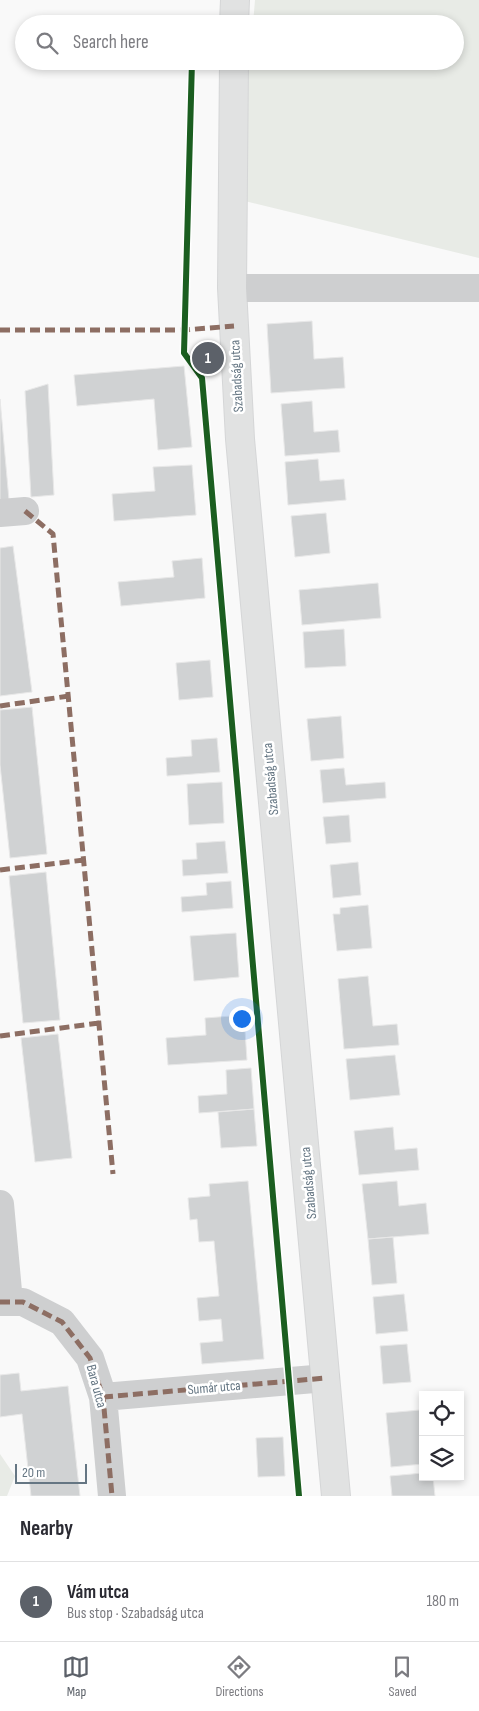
<!DOCTYPE html>
<meta charset="utf-8">
<style>
body{margin:0;font-family:"Sofia Sans Condensed",sans-serif;background:#f2f2f3;color:#2b2b33}
.controls{position:absolute;right:15px;bottom:15px;display:grid;overflow:hidden;border-radius:0px;box-shadow:0 2px 8px #0003}
.controls button{width:45px;height:45px;display:grid;place-items:center;padding:0;border:0;border-bottom:1px solid #e1e1e2;background:#fff;color:#2b2b33;font:25px sans-serif}
.scale{position:absolute;left:15px;bottom:12px;width:72px;box-sizing:border-box;padding-left:5px;border:2px solid #657683;border-top:0;font-size:14px;line-height:18px;white-space:nowrap;color:#657683;-webkit-text-stroke:4px #fff;paint-order:stroke}
.you{position:absolute;left:241px;top:1018px;width:18px;height:18px;margin:-12px;border:4px solid #fff;border-radius:50%;background:#1a73e8;box-shadow:0 0 0 8px #1a73e833}
.badge{display:grid;place-items:center;width:32px;height:32px;border-radius:50%;background:#5c6169;color:#fff;font-size:16px;font-weight:700}
.pin{position:absolute;translate:-50% -50%;border:2px solid #fff;box-shadow:0 1px 5px #0006}
.list{margin:0;padding:0;list-style:none}
h2{display:flex;justify-content:space-between;align-items:center;height:65px;margin:0;padding:0 20px;font-size:21px}
h2 small{font-size:16px;font-weight:400;color:#7c7c81}
.list li{display:grid;grid-template-columns:32px 1fr auto;gap:15px;align-items:center;box-sizing:border-box;height:80px;padding:0 20px;border-top:1px solid #e1e1e2}
.list b{display:block;font-size:19px;white-space:nowrap}
.list p{margin:0;font-size:16px;white-space:nowrap;color:#7c7c81}
.list em{font-size:16px;font-style:normal;color:#7c7c81}
.icon{flex:none;width:28px;height:28px;fill:none;stroke:currentColor;stroke-width:2;stroke-linecap:round;stroke-linejoin:round}
.map{position:relative;flex:none;width:479px;height:1496px;overflow:hidden}
.search{position:absolute;background:#fff;box-shadow:0 2px 8px #0003;left:15px;right:15px;top:15px;height:55px;display:flex;align-items:center;gap:12px;box-sizing:border-box;padding:0 18px;border-radius:28px;color:#7c7c81;font-size:19px}
.sheet{height:145px;background:#fff}
nav{display:flex;justify-content:space-around;align-items:center;box-sizing:border-box;height:70px;border-top:1px solid #e1e1e2;background:#fff;font-size:14px;color:#7c7c81}
nav a{display:grid;justify-items:center;gap:2px}
nav .on{color:#5c6169}
.map>svg:first-child{display:block}
.green{fill:#e8ebe6}
.building{fill:#d0d2d3;stroke:#e8e8e8}
.lines{fill:none;stroke-linecap:round;stroke-linejoin:round}
.major-casing{stroke:#d5d6d7;stroke-width:30}
.minor{stroke:#cecfd0;stroke-width:28}
.major{stroke:#e1e2e2;stroke-width:28}
.quiet{stroke:#8d6e63;stroke-width:5;stroke-dasharray:10 5;stroke-linecap:butt}
.cycleway-casing{stroke:#fff;stroke-width:9}
.cycleway{stroke:#1b5e20;stroke-width:6}
.labels{text-anchor:middle;stroke-width:5;stroke-linejoin:round;paint-order:stroke}
.street-label{font-size:14px;fill:#657683;stroke:#fff}
</style>
<div class="map">
<svg width="479" height="1496" viewBox="0 0 479 1496">
<rect width="100%" height="100%" fill="#f9f9f9"/>
<path class="green" d="M255,0H479V258L236,199L249,61H455V24H253Z
M0,1454L15,1476L7,1496H0Z"/>
<path class="building" d="M312,321L314,359L343,357L345,388L271,393L267,324Z
M184,366L192,447L158,450L154,399L77,406L74,375Z
M48,384L54,495L31,497L25,391Z
M0,399L9,500H0Z
M312,401L314,432L338,430L340,452L285,456L281,404Z
M318,459L320,481L344,479L346,500L288,505L285,462Z
M192,465L196,515L114,521L112,494L155,491L153,467Z
M326,513L330,553L295,557L291,516Z
M13,546L32,692L0,696V548Z
M202,558L205,598L121,606L118,582L174,577L172,561Z
M378,583L381,618L302,625L299,590Z
M344,629L346,666L305,668L303,632Z
M210,660L213,697L179,700L176,663Z
M32,707L47,854L10,858L0,765V710Z
M341,716L344,758L311,761L307,719Z
M217,738L220,772L167,776L166,758L192,756L191,740Z
M344,768L346,785L385,782L386,798L323,803L320,770Z
M222,782L224,823L189,825L187,784Z
M349,815L351,842L326,844L323,817Z
M225,841L228,873L183,876L182,860L197,859L196,843Z
M358,862L361,895L333,898L330,865Z
M46,872L60,1020L23,1023L9,876Z
M231,881L233,908L182,912L181,897L207,895L206,883Z
M368,905L372,948L337,951L333,914H340V908Z
M236,933L239,977L194,981L190,936Z
M368,976L373,1026L397,1024L399,1045L344,1049L338,979Z
M244,1015L247,1060L168,1065L166,1038L206,1035L205,1018Z
M58,1034L72,1158L35,1162L21,1038Z
M395,1055L400,1095L350,1100L346,1059Z
M251,1068L254,1109L199,1113L198,1096L227,1094L226,1070Z
M254,1109L257,1146L221,1148L218,1112Z
M393,1127L395,1150L417,1148L419,1170L359,1175L354,1131Z
M248,1181L264,1359L202,1364L200,1343L223,1341L221,1319L199,1321L197,1298L219,1296L214,1241L199,1242L197,1219L190,1220L188,1198L210,1196L209,1184Z
M397,1181L399,1206L426,1203L429,1234L368,1239L362,1184Z
M393,1237L397,1283L372,1285L368,1239Z
M404,1294L408,1331L376,1334L373,1297Z
M407,1344L411,1382L383,1384L380,1346Z
M19,1373L21,1391L68,1386L80,1496H31L22,1414L0,1417V1375Z
M420,1410L423,1437V1464L391,1467L386,1413Z
M283,1437L285,1476L258,1477L256,1438Z
M423,1473V1477H433L435,1496H392L390,1476Z"/>
<g class="lines">
<defs>
<path id="major" d="M234,24L235,0
M234,61L232,288L240,439L336,1496"/>
</defs>
<use href="#major" class="major-casing"/>
<path class="minor" d="M232,288H479
M0,513L25,511
M0,1204L9,1302
M0,1302H23L62,1322L90,1358L103,1397L112,1496
M103,1397L326,1378"/>
<use href="#major" class="major"/>
<path class="quiet" d="M0,330H184L234,326
M25,511L53,534L113,1174
M0,706L69,696
M0,870L84,860
M0,1036L99,1023
M0,1302H23L62,1322L90,1358L103,1397L112,1496
M103,1397L326,1378"/>
<defs>
<path id="cycleway" d="M192,61L184,353L202,378L299,1496"/>
</defs>
<use href="#cycleway" class="cycleway-casing"/>
<use href="#cycleway" class="cycleway"/>
</g>
<g class="labels">
<g class="street-label">
<text transform="translate(236 376) rotate(-93)" y="5">Szabadság utca</text>
<text transform="translate(270 779) rotate(-95)" y="5">Szabadság utca</text>
<text transform="translate(308 1183) rotate(-95)" y="5">Szabadság utca</text>
<text transform="translate(97 1386) rotate(75)" y="5">Bara utca</text>
<text transform="translate(214 1387) rotate(-5)" y="5">Sumár utca</text>
</g>
</g>
</svg>
<div class="controls">
<button><svg class="icon" aria-label="locate" viewBox="0 0 24 24"><circle cx="12" cy="12" r="6"/><path d="M12 2v4M12 18v4M2 12h4M18 12h4"/></svg></button>
<button><svg class="icon" aria-label="layers" viewBox="0 0 24 24"><path d="M12 4l9 5-9 5-9-5zM3 14l9 5 9-5"/></svg></button>
</div>
<div class="scale">20 m</div>
<div class="you"></div>
<div class="pin badge" style="left:208px;top:358px">1</div>
<div class="search"><svg class="icon" aria-label="search" viewBox="0 0 24 24"><circle cx="10" cy="10" r="6"/><path d="M15 15l6 6"/></svg>Search here</div>
</div>
<section class="sheet">
<h2>Nearby<small></small></h2>
<ul class="list">
<li><span class="badge">1</span><div><b>Vám utca</b><p>Bus stop · Szabadság utca</p></div><em>180 m</em></li>
</ul>
</section>
<nav>
<a class="on"><svg class="icon" aria-label="map" viewBox="0 0 24 24"><path d="M3 6l6-2 6 2 6-2v14l-6 2-6-2-6 2zM9 4v14M15 6v14"/></svg>Map</a>
<a><svg class="icon" aria-label="directions" viewBox="0 0 24 24"><path d="M12 3l9 9-9 9-9-9zM9 14v-3h6M13 9l2 2-2 2"/></svg>Directions</a>
<a><svg class="icon" aria-label="saved" viewBox="0 0 24 24"><path d="M7 4h10v16l-5-4-5 4z"/></svg>Saved</a>
</nav>
